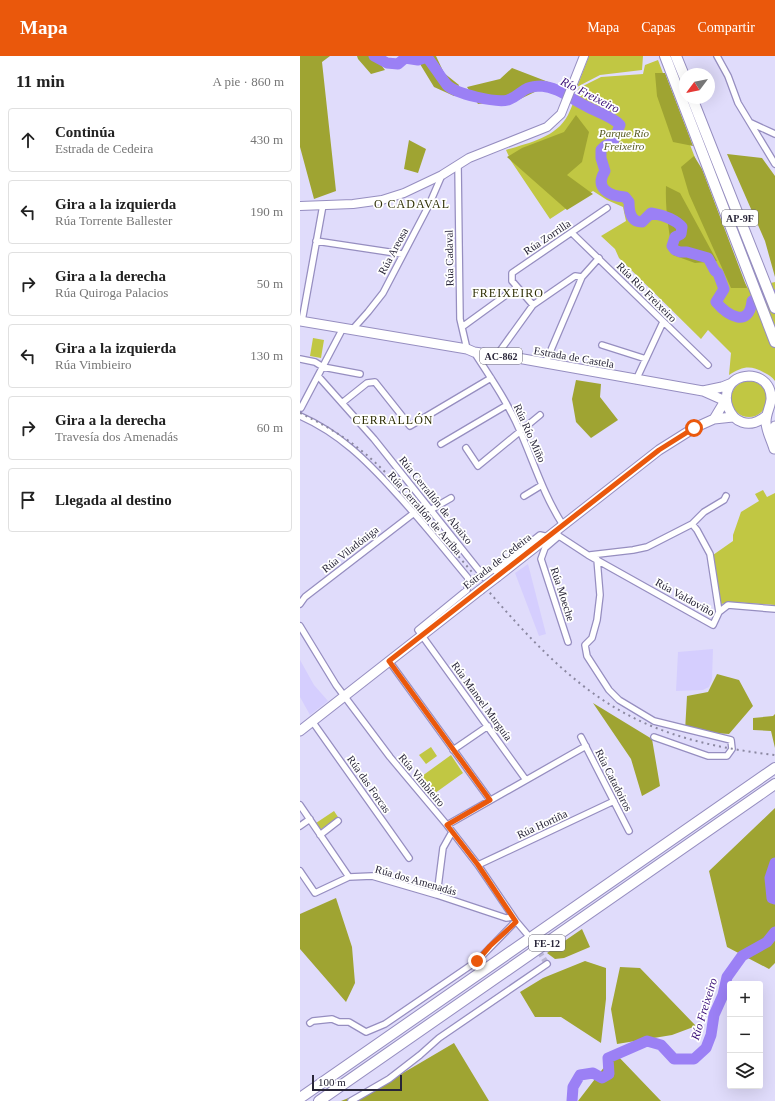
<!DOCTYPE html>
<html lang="es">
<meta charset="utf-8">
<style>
body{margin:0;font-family:"Times New Roman",serif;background:#f6f6f6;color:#222}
.controls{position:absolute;right:12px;bottom:12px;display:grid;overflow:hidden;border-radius:4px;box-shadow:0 4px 16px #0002}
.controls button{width:36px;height:36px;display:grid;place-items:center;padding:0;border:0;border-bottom:1px solid #e0e0e0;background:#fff;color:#222;font:20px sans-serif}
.compass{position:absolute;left:379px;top:12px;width:36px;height:36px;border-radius:50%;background:#fff;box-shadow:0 4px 16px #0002;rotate:238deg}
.scale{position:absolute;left:12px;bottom:10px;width:90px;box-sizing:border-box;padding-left:4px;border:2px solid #282538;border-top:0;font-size:11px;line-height:14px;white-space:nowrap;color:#282538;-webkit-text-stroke:3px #fff;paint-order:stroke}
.stop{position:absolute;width:12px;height:12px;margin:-9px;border:3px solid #ea580c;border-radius:50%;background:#fff}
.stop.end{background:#ea580c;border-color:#fff;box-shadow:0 1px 4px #0008}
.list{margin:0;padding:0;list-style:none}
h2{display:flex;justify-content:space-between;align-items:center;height:52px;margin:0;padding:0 16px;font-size:17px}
h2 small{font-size:13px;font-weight:400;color:#767676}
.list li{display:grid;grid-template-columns:26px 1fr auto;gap:12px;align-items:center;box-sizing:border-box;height:64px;margin:0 8px 8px;padding:0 8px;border:1px solid #e0e0e0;border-radius:4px}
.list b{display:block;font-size:15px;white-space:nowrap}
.list p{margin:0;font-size:13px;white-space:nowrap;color:#767676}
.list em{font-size:13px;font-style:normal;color:#767676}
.icon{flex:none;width:22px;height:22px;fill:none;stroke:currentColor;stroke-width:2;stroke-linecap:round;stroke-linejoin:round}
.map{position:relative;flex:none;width:475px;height:1045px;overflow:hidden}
header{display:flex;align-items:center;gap:24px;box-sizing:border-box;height:56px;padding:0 20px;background:#ea580c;color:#fff}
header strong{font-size:19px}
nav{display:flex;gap:22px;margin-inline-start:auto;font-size:14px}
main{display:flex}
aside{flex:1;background:#fff}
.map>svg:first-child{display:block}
.built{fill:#d5cefe}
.green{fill:#c1c743}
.forest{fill:#9fa432}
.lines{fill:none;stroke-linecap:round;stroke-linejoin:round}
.river{stroke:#9b80f5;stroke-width:11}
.street-tunnel{stroke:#bbb7d4;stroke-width:5.5;stroke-dasharray:5.5 3;stroke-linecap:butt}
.street-casing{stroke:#968ec0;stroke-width:8}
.secondary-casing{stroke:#968ec0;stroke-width:10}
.primary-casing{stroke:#968ec0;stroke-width:11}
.highway-casing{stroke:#968ec0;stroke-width:12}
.street{stroke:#fff;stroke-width:5.5}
.secondary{stroke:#fff;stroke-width:8}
.primary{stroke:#fff;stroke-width:9}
.highway{stroke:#fff;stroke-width:10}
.rail{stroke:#8b88a1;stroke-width:2;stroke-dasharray:2 4;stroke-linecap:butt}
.primary-bridge-casing{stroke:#968ec0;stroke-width:11;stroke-linecap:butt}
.primary-bridge{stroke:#fff;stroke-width:9}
.route{stroke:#ea580c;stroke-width:5}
.labels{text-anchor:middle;stroke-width:3.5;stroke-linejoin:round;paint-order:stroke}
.shield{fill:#fff;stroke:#686674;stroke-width:1}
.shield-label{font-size:10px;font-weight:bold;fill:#282538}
.park-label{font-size:11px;font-style:italic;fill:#585b22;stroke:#fff}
.street-label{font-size:11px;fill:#282538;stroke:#fff}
.water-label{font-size:12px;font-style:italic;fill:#360b75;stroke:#fff}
.neighbourhood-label{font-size:12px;letter-spacing:1px;fill:#2f3006;stroke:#fff}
</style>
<header>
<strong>Mapa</strong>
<nav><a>Mapa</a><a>Capas</a><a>Compartir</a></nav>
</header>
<main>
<aside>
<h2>11 min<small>A pie · 860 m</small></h2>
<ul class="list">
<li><svg class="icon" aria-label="ahead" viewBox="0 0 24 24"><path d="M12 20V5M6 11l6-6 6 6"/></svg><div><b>Continúa</b><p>Estrada de Cedeira</p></div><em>430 m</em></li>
<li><svg class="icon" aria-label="left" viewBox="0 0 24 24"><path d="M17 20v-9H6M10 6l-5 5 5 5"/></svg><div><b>Gira a la izquierda</b><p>Rúa Torrente Ballester</p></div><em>190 m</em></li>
<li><svg class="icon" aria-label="right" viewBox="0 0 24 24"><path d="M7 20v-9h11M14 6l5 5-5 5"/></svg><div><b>Gira a la derecha</b><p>Rúa Quiroga Palacios</p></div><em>50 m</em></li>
<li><svg class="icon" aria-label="left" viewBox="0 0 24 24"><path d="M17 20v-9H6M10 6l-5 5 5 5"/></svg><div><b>Gira a la izquierda</b><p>Rúa Vimbieiro</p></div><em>130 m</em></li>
<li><svg class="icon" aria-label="right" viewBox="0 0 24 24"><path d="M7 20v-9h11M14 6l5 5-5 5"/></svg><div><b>Gira a la derecha</b><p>Travesía dos Amenadás</p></div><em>60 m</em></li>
<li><svg class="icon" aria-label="arrive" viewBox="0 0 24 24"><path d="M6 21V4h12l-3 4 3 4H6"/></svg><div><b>Llegada al destino</b></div></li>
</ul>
</aside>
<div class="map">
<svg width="475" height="1045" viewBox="0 0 475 1045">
<rect width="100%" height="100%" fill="#e0dcfb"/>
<path class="built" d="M228,508L246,578L239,580L215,517Z
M413,593L412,623L409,631L403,634L376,635L378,596Z
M0,604L14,629L28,645L10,659L0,641Z"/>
<path class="green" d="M289,0H343L342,14L300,19L277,31Z
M358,4L439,218L448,232L475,226V325C472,321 469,319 465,317C451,309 443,310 429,319L431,297L408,274L401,283L319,202L315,193L301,180L326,165L323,151L307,144L293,135L250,163L211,105L206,94C228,87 256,82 268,59C272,51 275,41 279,32L301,21L343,18L345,9Z
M13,282L24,284L21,302L10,300Z
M431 343a18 18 0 1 1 36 0a18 18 0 1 1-36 0Z
M463,434L467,441L475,437V549L434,546L421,548L413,499L433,485V479L441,456L459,445L455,438Z
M131,691L137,700L126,708L119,699Z
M151,699L163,717L131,740L118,723Z
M34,755L38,761L20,774L16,767Z"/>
<path class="forest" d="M0,0H30L22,6L36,135L14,143L0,91Z
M57,0H74L85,14L71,18L58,3Z
M104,0H136L144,17L159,29L154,40L134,31L120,8Z
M212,12L264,32L262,39L241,33L218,44L178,48L167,31L200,23Z
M355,17H365L393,90L373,86L357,40Z
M276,59L289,76L282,106L267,119L293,138L267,154L207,101L222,92L264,76Z
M109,84L126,93L118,117L104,113Z
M427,98L462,102L475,120V221L465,185Z
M394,100L402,113L447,232H431L389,138L381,111Z
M366,130L380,137L417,205L395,207L373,199C369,176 365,154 366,130Z
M276,324L301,328L300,341L318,364L291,382L276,366L272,343Z
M417,618L439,624L453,650L429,678L385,675L387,640L408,636Z
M293,647L352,683L360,730L342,740L331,703Z
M475,658V692L471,675L453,674V662L473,660Z
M475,752V907L469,913L427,891L409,815Z
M36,842L52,891L55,927L46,946L0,893V858Z
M282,873L290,891L264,902L255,903L247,897Z
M285,905L306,912V943L301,987L261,961H235L220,936L243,922Z
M320,911L340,912L396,970L372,979L317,988L311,953Z
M154,987L189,1045H41L86,1027Z
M315,997L361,1045H278Z"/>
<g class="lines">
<path class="river" d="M74,0L87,7L98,8L105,2L118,4L127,1C134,10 140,20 147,29C156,38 196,47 208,44C222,39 222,30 241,30C258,31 271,43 286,50C296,56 312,60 320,69L313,86L305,90L301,94V102L305,115C294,132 309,140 325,141L329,146C329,156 331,166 342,166L351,157C362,159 374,162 382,171L381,178L375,181L372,190L375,194L380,196H387L408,202L415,215L418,217L424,233L416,246C427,259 449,273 452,245C459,240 467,239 475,239
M475,807L470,822L472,842L475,843
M272,1045L273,1031L280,1019L293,1017L302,1022L309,1018L308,1002L347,985L361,989L374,1003H394L406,992L411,979L414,959L423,939L427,921L442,900L467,886L475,876"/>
<path class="street-tunnel" d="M230,881L247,908"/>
<defs>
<path id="street" d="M417,0L428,20L438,47L475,108
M451,67L475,78
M158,109L160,263L167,293
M272,177L408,309
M16,185L102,198
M233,249L212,225V217L307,152
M2,265L23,149
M162,271L217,231
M52,274L68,256L83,237L129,149L142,119
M302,289L346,303
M174,296C191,322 208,347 220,375C234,407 244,440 263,469
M197,299L233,249L275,220L282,221
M0,303L15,306L23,311L60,318
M245,308L282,221L299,202
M18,320L74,383L185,522L240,479L248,481
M336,324L363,266
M42,347L67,327L75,326L110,370L191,322
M1,352L43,272
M0,360C39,377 67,405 95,436C121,464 144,493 168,522L167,534L118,574L226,724
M141,388L207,349
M166,392L178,410L240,359
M224,440L242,429
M132,453L151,442
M255,475L259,480L288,499L413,569L419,556L410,498L397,474L392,468
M259,480L245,492L241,503L268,586
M290,499L333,494L347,491L392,468L404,456L424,444L426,440
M297,503L300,539L297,564L292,582L285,589L287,600L309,634L319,644L354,665L431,684L432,693L427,700H408L354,681
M0,548L5,541L114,457
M419,556L428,549L475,553
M0,570L36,629L90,701L147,769L178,809L216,865L177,905L85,968L66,976L49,966H39L32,963L13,965L10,967
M89,605L190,744
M12,665L109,802
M281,681L329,775
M153,694L188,670
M0,749L49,821
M147,769L286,690
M0,770L10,763
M20,779L38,765
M178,809L314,745
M0,815L15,837L49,821L72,820L137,839L206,862L213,861
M137,839L143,792L152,776
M216,865L227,878
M51,1045L89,1023L120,999L139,982L247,908"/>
<path id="secondary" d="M0,150L53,148L82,144L104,137L142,119L169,102L247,71L261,58L284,0"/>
<path id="primary" d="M0,265L167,293L174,296L212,301L403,335L421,343L426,350
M403,335L422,331L432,327
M466,360C430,389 407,322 449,320C457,320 465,324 469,332C475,347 466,353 466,366C466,375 472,385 474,393
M414,363L426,343
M475,370V378
M197,521L359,394L394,372L414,363L433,361
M0,675L180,534"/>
<path id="highway" d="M365,0L475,286
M376,0L385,22
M392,42L475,252
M0,1042L475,712
M19,1045L475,728"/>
</defs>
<use href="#street" class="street-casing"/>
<use href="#secondary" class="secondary-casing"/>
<use href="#primary" class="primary-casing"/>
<use href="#highway" class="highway-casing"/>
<use href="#street" class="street"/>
<use href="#secondary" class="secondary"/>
<use href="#primary" class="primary"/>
<use href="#highway" class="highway"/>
<path class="rail" d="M0,357C35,374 58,389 85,416C116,451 147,487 178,523C227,580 278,639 349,669C389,686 432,694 475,699"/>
<defs>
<path id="primary-bridge" d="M180,534L197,521"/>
</defs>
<use href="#primary-bridge" class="primary-bridge-casing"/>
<use href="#primary-bridge" class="primary-bridge"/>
</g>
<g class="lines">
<path class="route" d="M177,905L190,890L216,866L178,809L147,769L190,744L89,605L359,394L394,372"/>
</g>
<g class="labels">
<g class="shield">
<rect x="422" y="154" width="36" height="16" rx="3"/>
<rect x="180" y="292" width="42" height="16" rx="3"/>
<rect x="229" y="879" width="36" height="16" rx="3"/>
</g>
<g class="shield-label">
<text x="440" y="166">AP-9F</text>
<text x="201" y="304">AC-862</text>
<text x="247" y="891">FE-12</text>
</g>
<g class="park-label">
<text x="324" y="81">Parque Río<tspan x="324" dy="13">Freixeiro</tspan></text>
</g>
<g class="street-label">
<text transform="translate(247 181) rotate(-34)" y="4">Rúa Zorrilla</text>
<text transform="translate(93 195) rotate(-62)" y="4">Rúa Areosa</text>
<text transform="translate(149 202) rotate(-91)" y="4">Rúa Cadaval</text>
<text transform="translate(347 236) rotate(45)" y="4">Rúa Rio Freixeiro</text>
<text transform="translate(274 301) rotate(10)" y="4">Estrada de Castela</text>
<text transform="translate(230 377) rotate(66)" y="4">Rúa Río Miño</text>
<text transform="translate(136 444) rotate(51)" y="4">Rúa Cerrallón de Abaixo</text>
<text transform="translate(125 457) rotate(49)" y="4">Rúa Cerrallón de Arriba</text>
<text transform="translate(50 493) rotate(-38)" y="4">Rúa Viladóniga</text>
<text transform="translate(197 505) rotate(-38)" y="4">Estrada de Cedeira</text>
<text transform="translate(263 538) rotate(72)" y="4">Rúa Moeche</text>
<text transform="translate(385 541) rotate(29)" y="4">Rúa Valdoviño</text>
<text transform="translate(182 645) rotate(54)" y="4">Rúa Manoel Murguía</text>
<text transform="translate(122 724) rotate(50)" y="4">Rúa Vimbieiro</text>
<text transform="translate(314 724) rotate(63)" y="4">Rúa Catadoiros</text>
<text transform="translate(69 728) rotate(55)" y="4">Rúa das Forcas</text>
<text transform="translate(242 768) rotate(-25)" y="4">Rúa Hortiña</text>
<text transform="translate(116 824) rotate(16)" y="4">Rúa dos Amenadás</text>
</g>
<g class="water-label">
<text transform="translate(290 39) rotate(27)" y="4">Río Freixeiro</text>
<text transform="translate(404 953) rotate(-73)" y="4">Río Freixeiro</text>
</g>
<g class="neighbourhood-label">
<text x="112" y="152">O CADAVAL</text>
<text x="208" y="241">FREIXEIRO</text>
<text x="93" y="368">CERRALLÓN</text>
</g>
</g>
</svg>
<div class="controls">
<button>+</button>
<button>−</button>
<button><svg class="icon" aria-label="layers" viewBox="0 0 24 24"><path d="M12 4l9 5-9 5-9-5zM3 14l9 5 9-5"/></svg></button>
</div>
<svg class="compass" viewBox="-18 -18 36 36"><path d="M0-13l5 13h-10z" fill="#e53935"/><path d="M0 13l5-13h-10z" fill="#767676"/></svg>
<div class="scale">100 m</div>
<div class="stop" style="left:394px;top:372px"></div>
<div class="stop end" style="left:177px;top:905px"></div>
</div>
</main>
